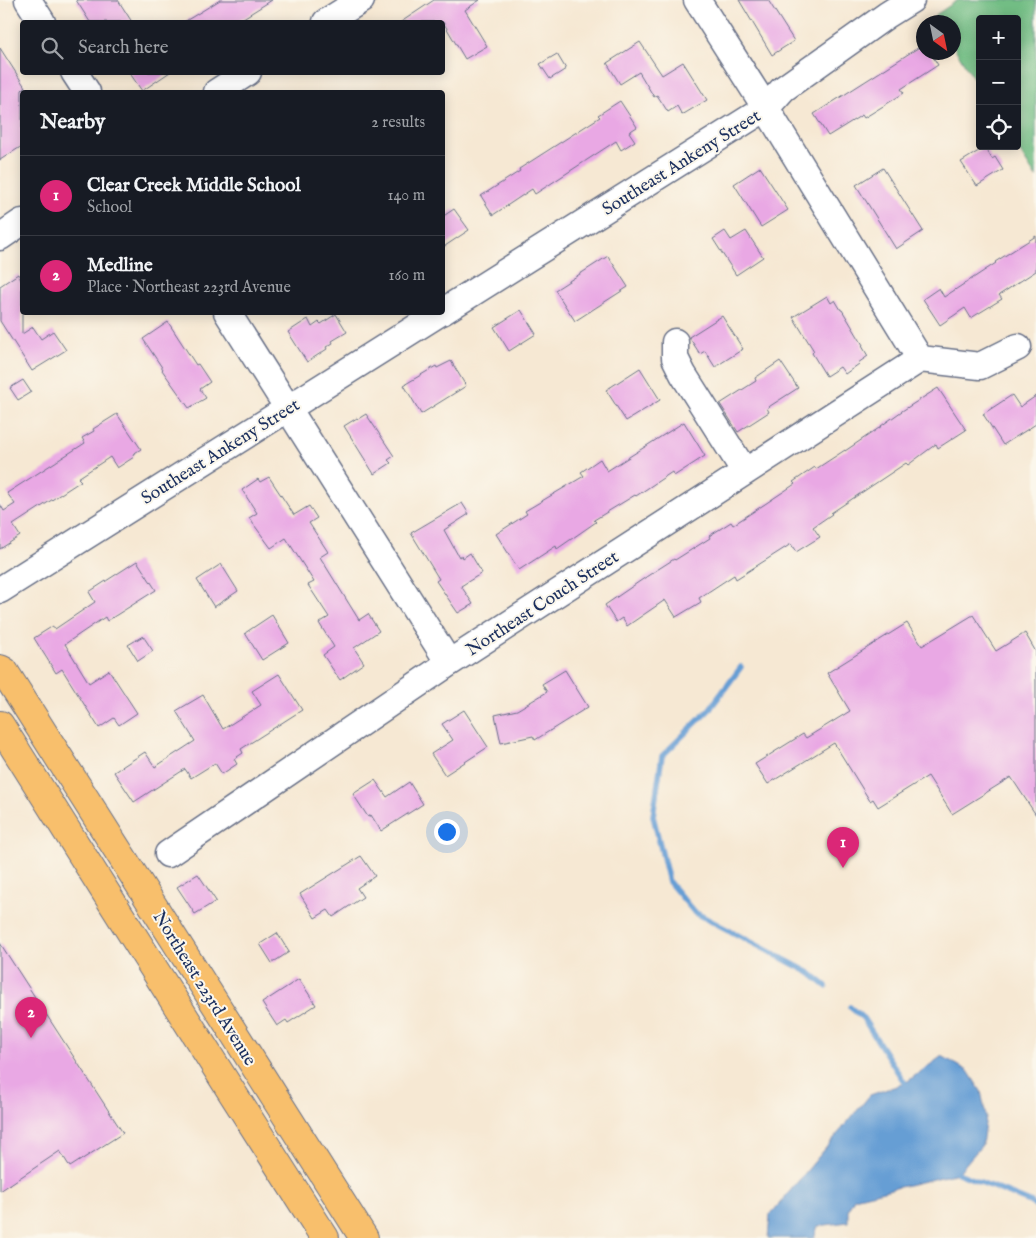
<!DOCTYPE html>
<meta charset="utf-8">
<style>
body{margin:0;font-family:"IM FELL English",serif;background:#242831;color:#f1f3f6}
.controls{position:absolute;right:15px;top:15px;display:grid;overflow:hidden;border-radius:5px;box-shadow:0 2px 12px #0003}
.controls button{width:45px;height:45px;display:grid;place-items:center;padding:0;border:0;border-bottom:1px solid #363941;background:#171b24;color:#f1f3f6;font:25px sans-serif}
.compass{position:absolute;left:916px;top:15px;width:45px;height:45px;border-radius:50%;background:#171b24;box-shadow:0 2px 12px #0003;rotate:147deg}
.you{position:absolute;left:446px;top:831px;width:18px;height:18px;margin:-12px;border:4px solid #fff;border-radius:50%;background:#1a73e8;box-shadow:0 0 0 8px #1a73e833}
.badge{display:grid;place-items:center;width:32px;height:32px;border-radius:50%;background:#db2777;color:#fff;font-size:16px;font-weight:700}
.pin{position:absolute;translate:-50% -41px;filter:drop-shadow(0 1px 2px #0008)}
.pin::after{content:'';position:absolute;top:26px;width:18px;height:15px;background:inherit;clip-path:polygon(0 0,100% 0,50% 100%)}
.list{margin:0;padding:0;list-style:none}
h2{display:flex;justify-content:space-between;align-items:center;height:65px;margin:0;padding:0 20px;font-size:21px}
h2 small{font-size:16px;font-weight:400;color:#9ea1a6}
.list li{display:grid;grid-template-columns:32px 1fr auto;gap:15px;align-items:center;box-sizing:border-box;height:80px;padding:0 20px;border-top:1px solid #363941}
.list b{display:block;font-size:19px;white-space:nowrap}
.list p{margin:0;font-size:16px;white-space:nowrap;color:#9ea1a6}
.list em{font-size:16px;font-style:normal;color:#9ea1a6}
.icon{flex:none;width:28px;height:28px;fill:none;stroke:currentColor;stroke-width:2;stroke-linecap:round;stroke-linejoin:round}
.map{position:relative;flex:none;width:1036px;height:1238px;overflow:hidden}
.search{position:absolute;background:#171b24;box-shadow:0 2px 12px #0003;left:20px;top:20px;width:425px;height:55px;display:flex;align-items:center;gap:12px;box-sizing:border-box;padding:0 18px;border-radius:5px;color:#9ea1a6;font-size:19px}
.panel{position:absolute;background:#171b24;box-shadow:0 2px 12px #0003;left:20px;top:90px;width:425px;height:225px;border-radius:5px}
.map>svg:first-child{display:block}
.forest{fill:#72bd84;stroke:#467671}
.water{fill:#669ed4;stroke:#406699}
.lines{fill:none;stroke-linecap:round;stroke-linejoin:round}
.stream{stroke:#669ed4;stroke-width:5.5}
.building{fill:#e9a8e4}
.minor-casing{stroke:#687087;stroke-width:29}
.major-casing{stroke:#687087;stroke-width:30}
.minor{stroke:#fff;stroke-width:26}
.major{stroke:#f8bf6c;stroke-width:28}
.labels{text-anchor:middle;stroke-width:4;stroke-linejoin:round;paint-order:stroke}
.street-label{font-size:18px;fill:#1b2f5e;stroke:#fbf7ec}
</style>
<div class="map">
<svg width="1036" height="1238" viewBox="0 0 1036 1238">
<rect width="100%" height="100%" fill="#fbf7ec"/>
<filter id="ink" filterUnits="userSpaceOnUse"><feTurbulence type="fractalNoise" baseFrequency=".02" numOctaves="2"/><feDisplacementMap in="SourceGraphic" scale="10" xChannelSelector="R" yChannelSelector="G"/><feConvolveMatrix kernelMatrix="1 2 1 2 8 2 1 2 1" color-interpolation-filters="sRGB"/></filter>
<filter id="wash" filterUnits="userSpaceOnUse"><feTurbulence type="fractalNoise" baseFrequency=".0096" numOctaves="4" result="noise"/><feDisplacementMap in="SourceGraphic" scale="20" xChannelSelector="R" yChannelSelector="G"/><feGaussianBlur stdDeviation="1.12" result="paint"/><feColorMatrix in="noise" values="0 0 0 0 0 0 0 0 0 0 0 0 0 0 0 0 0 1.4 0 .05"/><feComposite in="paint" operator="in"/></filter>
<g filter="url(#wash)">
<rect width="100%" height="100%" fill="#f6e8d3"/>
<path class="forest" d="M958,0H1036V178L1016,146H1017V19H980V89L954,47V22H938L934,16Z"/>
<path class="water" d="M942,1056L968,1071L981,1091L986,1116L982,1145L958,1173L854,1198L848,1209V1222L818,1226L814,1238H768L770,1215L870,1095L905,1083Z"/>
<g class="lines">
<path class="stream" d="M741,667L709,710L662,756L653,816L669,882L694,912L810,973L826,986
M850,1007L863,1018L908,1088
M955,1167L958,1173L1030,1202L1036,1207"/>
</g>
<g id="blocks">
<path class="building" d="M76,0H118L132,22H90Z
M220,0H272L237,22H184Z
M434,0H480L465,10L487,46L465,59L443,22H401Z
M739,0H768L794,41L772,55Z
M640,42L662,75L683,62L707,100L682,115L677,106L668,112L657,95L654,97L639,72L620,84L607,63Z
M924,44V52H930L938,65L901,89L904,93L864,118L862,115L828,136L814,114Z
M0,48L25,87L22,90V146L0,160Z
M557,54L566,69L550,79L540,64Z
M129,72H170L142,91Z
M620,101L637,127L629,132L635,141L621,150L616,141L535,194L532,189L493,215L481,196L520,171L519,169L600,117L598,115Z
M985,147L992,159L995,157L1003,170L977,186L961,162Z
M760,167L788,210L761,227L734,184Z
M883,168L923,231L896,249L856,185Z
M454,209L469,230L442,248V217Z
M725,231L731,240L746,231L763,257L736,275L713,239Z
M1036,236V271L999,295L1002,299L971,318L965,308L940,325L923,299L939,288L944,297L996,263L995,262Z
M608,256L628,287L575,321L555,290Z
M18,274L22,282V334L33,327L41,339L53,331L66,350L32,371L0,321V286Z
M827,296L831,303L835,300L841,310H842L863,345L862,346L868,356L858,363L859,364L845,374L840,367L826,376L812,353L814,351L793,317Z
M521,310L536,334L509,351L494,327Z
M336,314L347,332L332,341L333,343L326,347L327,349L307,362L288,332L308,319L312,327L319,322L321,324Z
M722,316L743,349L715,367L705,351L700,354L689,337Z
M168,322L196,365L198,364L210,382L200,389L206,398L189,408L162,370L163,369L143,339Z
M451,361L466,386L421,414L404,385L436,366L437,368Z
M780,361L798,388L767,408L769,412L738,432L720,404L756,381L755,378Z
M640,368L660,400L626,421L606,390Z
M23,380L31,392L18,400L10,388Z
M938,388L966,430L938,448L936,444L908,465L906,463L831,513L832,514L813,527L820,537L796,552L791,544L736,579L734,575L699,598L701,602L676,617L665,600L627,626L622,618L616,622L605,605L649,575L674,559L675,560L710,538L709,536L731,522L733,525L765,504L795,484L793,482L815,467L816,469L845,450V451L882,426H881L902,411Z
M1012,395L1020,407L1036,396V424L1003,445L983,414Z
M117,414L141,449L133,454L134,457L117,468L110,457L78,478L81,481L13,525L20,536L0,549V504L4,511L15,504L7,493L85,443L82,438L94,431L93,429Z
M366,414L394,456L388,460L391,463L374,474L344,426L357,418L358,419Z
M684,422L705,456L674,476L672,472L636,496L635,495L594,520L596,522L557,549L556,546L519,570L496,534L527,514L525,511L584,476L581,472L600,459L607,471Z
M269,477L294,515L309,506L317,518L309,523L328,552L320,557L359,620L368,614L379,631L354,648L364,663L340,680L323,655L334,647L319,623L329,617L308,585L314,582L286,538L271,548L249,518L257,513L242,490L258,479L260,482Z
M462,503L469,514L444,530L459,557L462,555L463,558L470,553L482,573L461,586L473,604L458,613L436,581L439,579L411,533Z
M137,561L156,590L107,621L105,617L65,644L89,683L109,670L137,713L119,725L114,718L99,728L62,669L56,673L34,638L53,626L55,629L95,602L89,592Z
M221,564L238,591L214,607L197,580Z
M272,615L289,643L262,660L245,633Z
M973,615L996,651L1025,633L1036,652V815L1011,777L952,814L928,776L878,807L873,799L870,801L834,743L768,784L755,764L803,734L806,738L850,711L827,673L907,623L922,646Z
M143,636L153,651L138,661L128,645Z
M565,670L588,707L535,740L533,736L501,743L495,715L517,710L547,692L542,684Z
M279,674L302,710L241,749L243,753L234,759L237,764L222,774L215,763L191,778L185,769L134,802L114,772L145,752L155,767L195,741L176,711L203,695L223,729L261,705L252,691Z
M464,710L488,747L445,775L431,754L453,740L442,724Z
M375,780L387,797L409,782L423,804L381,831L371,815L368,817L353,794Z
M361,856L375,876L357,888L363,897L333,917L328,910L315,918L300,894Z
M198,874L216,901L195,914L177,887Z
M277,933L289,952L272,963L260,944Z
M0,943L123,1133L70,1167L60,1151L0,1191Z
M299,979L316,1005L288,1023L286,1020L277,1026L262,1003Z"/>
</g>
</g>
<g filter="url(#ink)">
<use href="#blocks" fill-opacity="0" stroke="#687087" stroke-width="1"/>
<g class="lines">
<defs>
<path id="minor" d="M28,0L42,22
M697,0L769,113L920,359
M326,22L361,0
M74,72L87,92
M217,92L248,72
M0,237L22,222
M227,312L449,663
M442,312L766,108L783,89L887,15L911,0
M675,342V358L683,374L745,472
M920,359L980,366L1018,347
M0,590L441,312
M168,854L449,663L920,359"/>
<path id="major" d="M0,669L4,671L364,1238
M0,725L228,1086L325,1238"/>
</defs>
<use href="#minor" class="minor-casing"/>
<use href="#major" class="major-casing"/>
<use href="#minor" class="minor"/>
<use href="#major" class="major"/>
</g>
</g>
<g class="labels">
<g class="street-label">
<text transform="translate(681 162) rotate(-32)" y="6">Southeast Ankeny Street</text>
<text transform="translate(220 451) rotate(-32)" y="6">Southeast Ankeny Street</text>
<text transform="translate(542 603) rotate(-33)" y="6">Northeast Couch Street</text>
<text transform="translate(205 988) rotate(58)" y="6">Northeast 223rd Avenue</text>
</g>
</g>
</svg>
<div class="controls">
<button>+</button>
<button>−</button>
<button><svg class="icon" aria-label="locate" viewBox="0 0 24 24"><circle cx="12" cy="12" r="6"/><path d="M12 2v4M12 18v4M2 12h4M18 12h4"/></svg></button>
</div>
<svg class="compass" viewBox="-18 -18 36 36"><path d="M0-13l5 13h-10z" fill="#e53935"/><path d="M0 13l5-13h-10z" fill="#9ea1a6"/></svg>
<div class="you"></div>
<div class="pin badge" style="left:843px;top:868px">1</div>
<div class="pin badge" style="left:31px;top:1038px">2</div>
<div class="search"><svg class="icon" aria-label="search" viewBox="0 0 24 24"><circle cx="10" cy="10" r="6"/><path d="M15 15l6 6"/></svg>Search here</div>
<section class="panel">
<h2>Nearby<small>2 results</small></h2>
<ul class="list">
<li><span class="badge">1</span><div><b>Clear Creek Middle School</b><p>School</p></div><em>140 m</em></li>
<li><span class="badge">2</span><div><b>Medline</b><p>Place · Northeast 223rd Avenue</p></div><em>160 m</em></li>
</ul>
</section>
</div>
